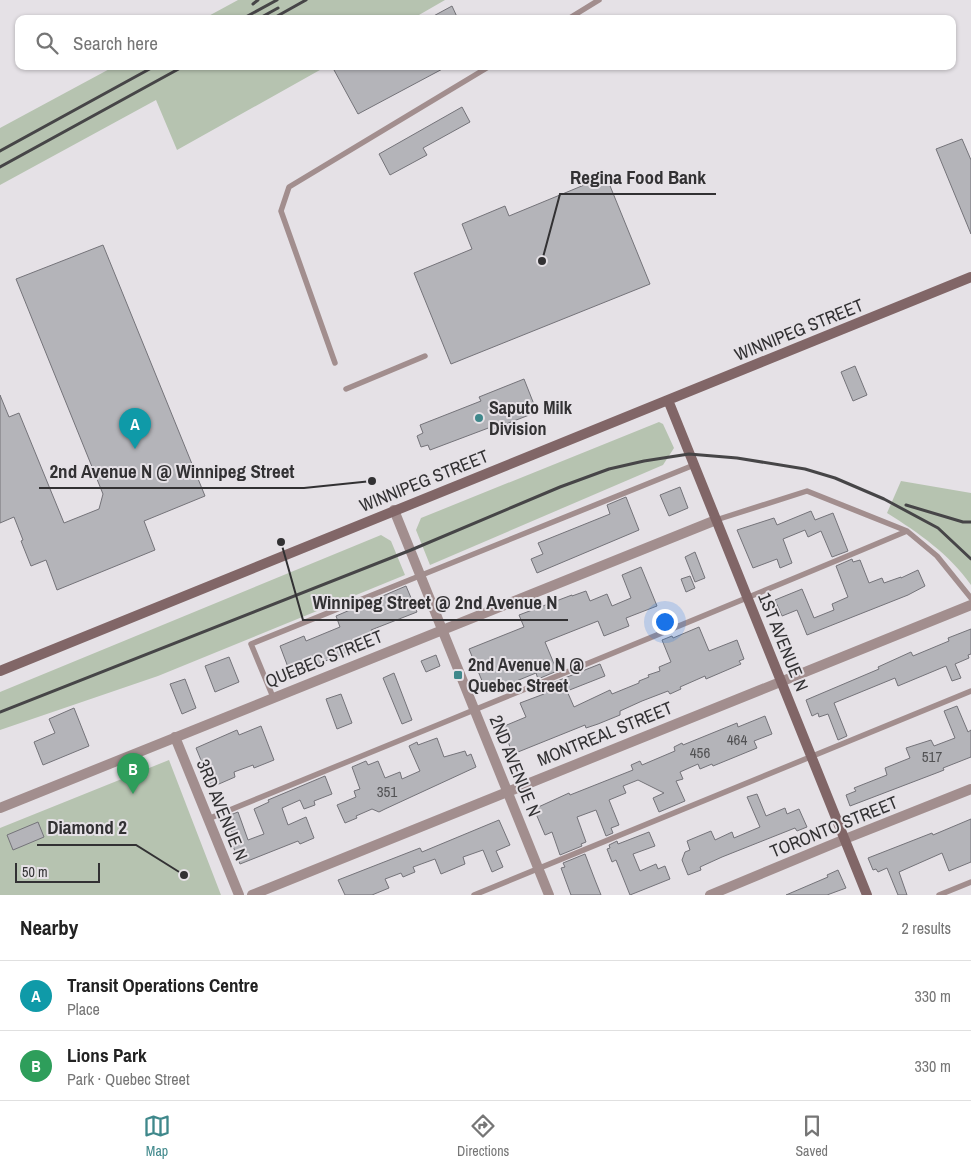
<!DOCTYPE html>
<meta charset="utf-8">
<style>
body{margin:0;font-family:"Archivo Narrow",sans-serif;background:#f2f2f2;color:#222}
.scale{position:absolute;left:15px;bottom:12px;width:85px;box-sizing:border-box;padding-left:5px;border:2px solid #323133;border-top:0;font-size:14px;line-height:18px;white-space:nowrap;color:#323133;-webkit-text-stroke:4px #e5e1e6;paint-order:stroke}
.you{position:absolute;left:664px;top:621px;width:18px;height:18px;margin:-12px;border:4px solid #fff;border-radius:50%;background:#1a73e8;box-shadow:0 0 0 8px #1a73e833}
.badge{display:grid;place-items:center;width:32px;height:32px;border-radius:50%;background:#3f888b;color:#fff;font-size:16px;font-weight:700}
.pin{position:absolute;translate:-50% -41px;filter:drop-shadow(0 1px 2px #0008)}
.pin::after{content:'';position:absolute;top:26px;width:18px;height:15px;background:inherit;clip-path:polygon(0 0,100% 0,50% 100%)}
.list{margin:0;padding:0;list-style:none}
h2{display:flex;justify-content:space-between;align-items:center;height:65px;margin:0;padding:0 20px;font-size:21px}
h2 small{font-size:16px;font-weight:400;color:#767676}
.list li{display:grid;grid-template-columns:32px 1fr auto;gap:15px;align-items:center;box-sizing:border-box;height:70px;padding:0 20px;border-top:1px solid #e0e0e0}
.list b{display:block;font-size:19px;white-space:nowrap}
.list p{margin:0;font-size:16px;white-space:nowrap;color:#767676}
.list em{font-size:16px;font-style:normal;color:#767676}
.icon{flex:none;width:28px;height:28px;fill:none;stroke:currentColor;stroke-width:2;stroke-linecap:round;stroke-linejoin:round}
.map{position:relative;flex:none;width:971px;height:895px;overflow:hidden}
.search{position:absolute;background:#fff;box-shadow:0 1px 4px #0004;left:15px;right:15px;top:15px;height:55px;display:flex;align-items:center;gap:12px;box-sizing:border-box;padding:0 18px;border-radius:10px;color:#767676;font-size:19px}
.sheet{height:205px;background:#fff}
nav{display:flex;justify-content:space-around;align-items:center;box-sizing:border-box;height:70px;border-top:1px solid #e0e0e0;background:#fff;font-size:14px;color:#767676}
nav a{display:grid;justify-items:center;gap:2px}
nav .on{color:#3f888b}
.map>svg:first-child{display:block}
.green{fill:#b6c3b0}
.building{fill:#b4b4b9;stroke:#747379}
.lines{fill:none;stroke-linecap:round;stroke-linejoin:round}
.lane{stroke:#a28e8e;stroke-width:5.5}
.street{stroke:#a28e8e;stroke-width:10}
.secondary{stroke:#816667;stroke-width:10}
.rail{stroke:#464547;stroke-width:3}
.poi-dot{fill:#3f888b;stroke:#e5e1e6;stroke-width:2}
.labels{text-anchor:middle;stroke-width:4;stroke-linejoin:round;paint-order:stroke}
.number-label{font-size:15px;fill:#525254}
.street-label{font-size:18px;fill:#323133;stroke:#e5e1e6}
.poi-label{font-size:18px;font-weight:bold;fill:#323133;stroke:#e5e1e6;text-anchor:start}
.leader{fill:none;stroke:#323133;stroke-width:2}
.callout-dot{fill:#323133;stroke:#e5e1e6;stroke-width:2}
.callout-label{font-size:19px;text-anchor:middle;font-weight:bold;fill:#323133;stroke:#e5e1e6;stroke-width:4;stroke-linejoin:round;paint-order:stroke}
</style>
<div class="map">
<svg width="971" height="895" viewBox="0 0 971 895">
<rect width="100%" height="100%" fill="#e5e1e6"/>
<path class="green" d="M238,0H445L412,19H203Z
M115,66H327L177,150L156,100L0,185V128Z
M659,422L663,424L674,448L663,465L430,565L416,530L421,518Z
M901,481L971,493V585C949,554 919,533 887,513Z
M381,535L391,541L405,575L158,676L0,730V692Z
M169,760L221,895H0V828Z"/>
<path class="building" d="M452,6L458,19H428Z
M340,66H448L358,114L334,70Z
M462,107L470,122L423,148L427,155L390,175L379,154Z
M962,139L971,160V234L936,149Z
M606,176L650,284L451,364L414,273L472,249L462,224L505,206L509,216Z
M103,245L205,496L144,521L155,550L57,590L46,560L31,566L21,541L23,540L14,517L0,523V395L9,417L19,413L64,523L99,509L103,494L16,279Z
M855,366L867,395L853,401L841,372Z
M524,379L537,412L493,429L491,427L430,450L428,445L421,447L417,436L423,433L420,425L481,401L479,397Z
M680,487L688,508L669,516L660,495Z
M626,497L639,530L537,573L531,559L543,554L538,543L610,514L607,505Z
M811,511L815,520L833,513L848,551L832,557L821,531L808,537L805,530L783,539L792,563L780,568L777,559L753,568L737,530L774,518L777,525Z
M695,552L705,578L695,582L685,557Z
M852,559L853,562L860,560L869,583L882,578L884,583L901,577V578L918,570L925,586L908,595L807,635L797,610L782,616L775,600L802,589L814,618L834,610L832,604L848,597L836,566Z
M641,567L657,606L626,618L629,626L604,636L598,621L545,642L557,671L538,679L536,673L487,693L469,649L524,627L519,615L572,595V596L586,591L590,601L607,594L612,606L631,598L622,575Z
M690,576L695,588L686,592L681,579Z
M406,586L417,612L371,630L373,633L359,639L362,646L291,675L280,646L304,636L306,641L340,627L336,616Z
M699,627L709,651L737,640L744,659L739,661L741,664L706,679L705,676L680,687L681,689L670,694L668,691L642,701L620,711V715L598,724L586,728L585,725L513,754L502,727L526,717L520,703L544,694L542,687L600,664L605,676L567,691L574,707L610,690L612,694L639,683V681L649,677L648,675L660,671L659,667L671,662L662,640L672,636L673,638Z
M971,629V654L968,655L969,658L955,664L961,678L952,681L946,666L898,686L895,678L834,703L847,736L838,740L828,714L819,717L818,713L812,716L806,700L879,669L878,667L911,652L913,656L949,641L948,638Z
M436,655L440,666L426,672L421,661Z
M229,657L239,682L215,692L205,666Z
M394,673L412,720L402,724L383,678Z
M185,679L196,708L182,714L170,684Z
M341,694L352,723L337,729L326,699Z
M957,706L968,732L971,730V757L943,768L944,770L939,772L850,806L846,795L856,791L854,788L887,775L885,768L910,758L906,748L931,740L934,746L955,738L944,711Z
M74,708L89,746L43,765L34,742L55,733L49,719Z
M765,716L772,734L754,741L757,748L713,766L712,764L700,769L698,764L680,772L683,779L676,781L685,801L659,812L653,798L664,793L638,780L623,786L626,793L609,800L619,825L611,828L613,833L606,836L596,810L577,817L586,842L581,844L582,846L560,855L552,832L545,835L534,809L569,793L570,795L633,770L631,765L640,761L642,765L675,751L674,747L682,743L683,745L737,723L738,727Z
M261,726L274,760L254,768L253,765L234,772L235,777L212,787L196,748L237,730L239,735Z
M437,738L444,757L465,751L467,756L471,754L476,767L385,809L379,812L372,809L356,816L357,818L345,823L337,805L356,797L354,791L360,789L352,767L366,761L368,765L378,761L385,778L400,772L402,779L420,771L409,746L417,742L418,745Z
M325,776L332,794L314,801L315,805L304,809L300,800L282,808L288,825L306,817L314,838L300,844L298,841L240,864L231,841L235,839L225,817L238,812L248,840L264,834L254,809L269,802L268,800Z
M757,794L766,816L785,808L787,814L799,809L807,827L797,831L795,828L722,857L700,867L701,870L688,875L682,860L685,852L690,850L687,841L711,831L715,840L732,832L734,838L760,827L747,797Z
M971,819V862L949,871L942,853L899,872L907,895H898L887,868L878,872L876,869L873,870L868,858L932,833L933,835Z
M499,820L510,845L496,851L503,867L492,872L483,850L463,857L465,864L441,874L435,859L413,867L415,872L403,877L401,873L385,879L389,888L372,895H345L338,880L420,848L422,852Z
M38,822L44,837L13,850L7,835Z
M649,832L655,846L633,854L640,871L656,864L658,869L665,866L670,879L630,895L616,860L612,862L607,849L610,848L609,845L617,841L618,844Z
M585,854L595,880L601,895H571L561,868L565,867L563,863Z
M838,870L846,888L827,895H786L828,877L827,875Z"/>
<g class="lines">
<path class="lane" d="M568,19L599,0
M335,363L281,211L289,187L490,66
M346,389L425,356
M716,520L807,491L907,531L937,556L971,598
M273,697L251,644L694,465
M208,819C441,723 675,629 907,531
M474,895L971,691
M939,895L971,882"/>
<path class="street" d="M394,510L549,895
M175,737L239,895
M0,808L716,520
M252,895L971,605
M710,895L845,839L971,789"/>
<path class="secondary" d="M668,400L867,895
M0,671L971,277"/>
<path class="rail" d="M253,4L258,0
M242,19L277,0
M258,19L278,8
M272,19L306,0
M0,151L155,66
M0,167L184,66
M906,505L963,522H971
M0,712L411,550L560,487L609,469L644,461L689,454L737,458L805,469L835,478L884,499L938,528L971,559"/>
</g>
<g class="poi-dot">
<circle cx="479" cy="418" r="5"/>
<rect x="453" y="670" width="10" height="10" rx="2.5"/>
</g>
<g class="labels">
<g class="number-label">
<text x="737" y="745">464</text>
<text x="700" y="758">456</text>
<text x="932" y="762">517</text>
<text x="387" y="797">351</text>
</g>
<g class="street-label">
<text transform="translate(799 330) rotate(-22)" y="6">WINNIPEG STREET</text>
<text transform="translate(424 481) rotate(-22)" y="6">WINNIPEG STREET</text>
<text transform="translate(783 642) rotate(68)" y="6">1ST AVENUE N</text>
<text transform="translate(324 659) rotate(-22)" y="6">QUEBEC STREET</text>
<text transform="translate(605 734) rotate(-22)" y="6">MONTREAL STREET</text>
<text transform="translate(515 766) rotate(68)" y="6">2ND AVENUE N</text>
<text transform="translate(222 810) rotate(68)" y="6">3RD AVENUE N</text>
<text transform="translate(834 827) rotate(-22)" y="6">TORONTO STREET</text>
</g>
<g class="poi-label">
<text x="489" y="414">Saputo Milk<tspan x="489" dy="21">Division</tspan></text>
<text x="468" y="671">2nd Avenue N @<tspan x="468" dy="21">Quebec Street</tspan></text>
</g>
</g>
<path class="leader" d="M542 261L560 194H716M372 481L304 488H39M281 542L303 620H568M184 875L136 845H37"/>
<g class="callout-dot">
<circle cx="542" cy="261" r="5"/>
<circle cx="372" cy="481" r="5"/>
<circle cx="281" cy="542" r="5"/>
<circle cx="184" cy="875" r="5"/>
</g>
<g class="callout-label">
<text x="638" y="184">Regina Food Bank</text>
<text x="172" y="478">2nd Avenue N @ Winnipeg Street</text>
<text x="435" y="609">Winnipeg Street @ 2nd Avenue N</text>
<text x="87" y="834">Diamond 2</text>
</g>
</svg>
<div class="scale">50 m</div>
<div class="you"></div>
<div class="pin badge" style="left:135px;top:449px;background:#0f9aa8">A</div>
<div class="pin badge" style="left:133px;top:794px;background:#2e9e5b">B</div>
<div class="search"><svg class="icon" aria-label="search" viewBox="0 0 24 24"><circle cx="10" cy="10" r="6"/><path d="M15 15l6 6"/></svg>Search here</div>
</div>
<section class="sheet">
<h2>Nearby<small>2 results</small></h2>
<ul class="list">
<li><span class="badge" style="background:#0f9aa8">A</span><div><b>Transit Operations Centre</b><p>Place</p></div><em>330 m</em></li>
<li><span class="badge" style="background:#2e9e5b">B</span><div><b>Lions Park</b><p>Park · Quebec Street</p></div><em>330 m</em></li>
</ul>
</section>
<nav>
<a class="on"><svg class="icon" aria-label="map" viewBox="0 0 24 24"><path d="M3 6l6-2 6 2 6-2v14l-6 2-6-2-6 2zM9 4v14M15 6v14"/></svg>Map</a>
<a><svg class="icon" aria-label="directions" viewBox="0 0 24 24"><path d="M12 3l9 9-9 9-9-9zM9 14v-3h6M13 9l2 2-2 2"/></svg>Directions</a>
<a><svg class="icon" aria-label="saved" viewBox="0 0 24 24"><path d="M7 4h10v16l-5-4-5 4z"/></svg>Saved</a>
</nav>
